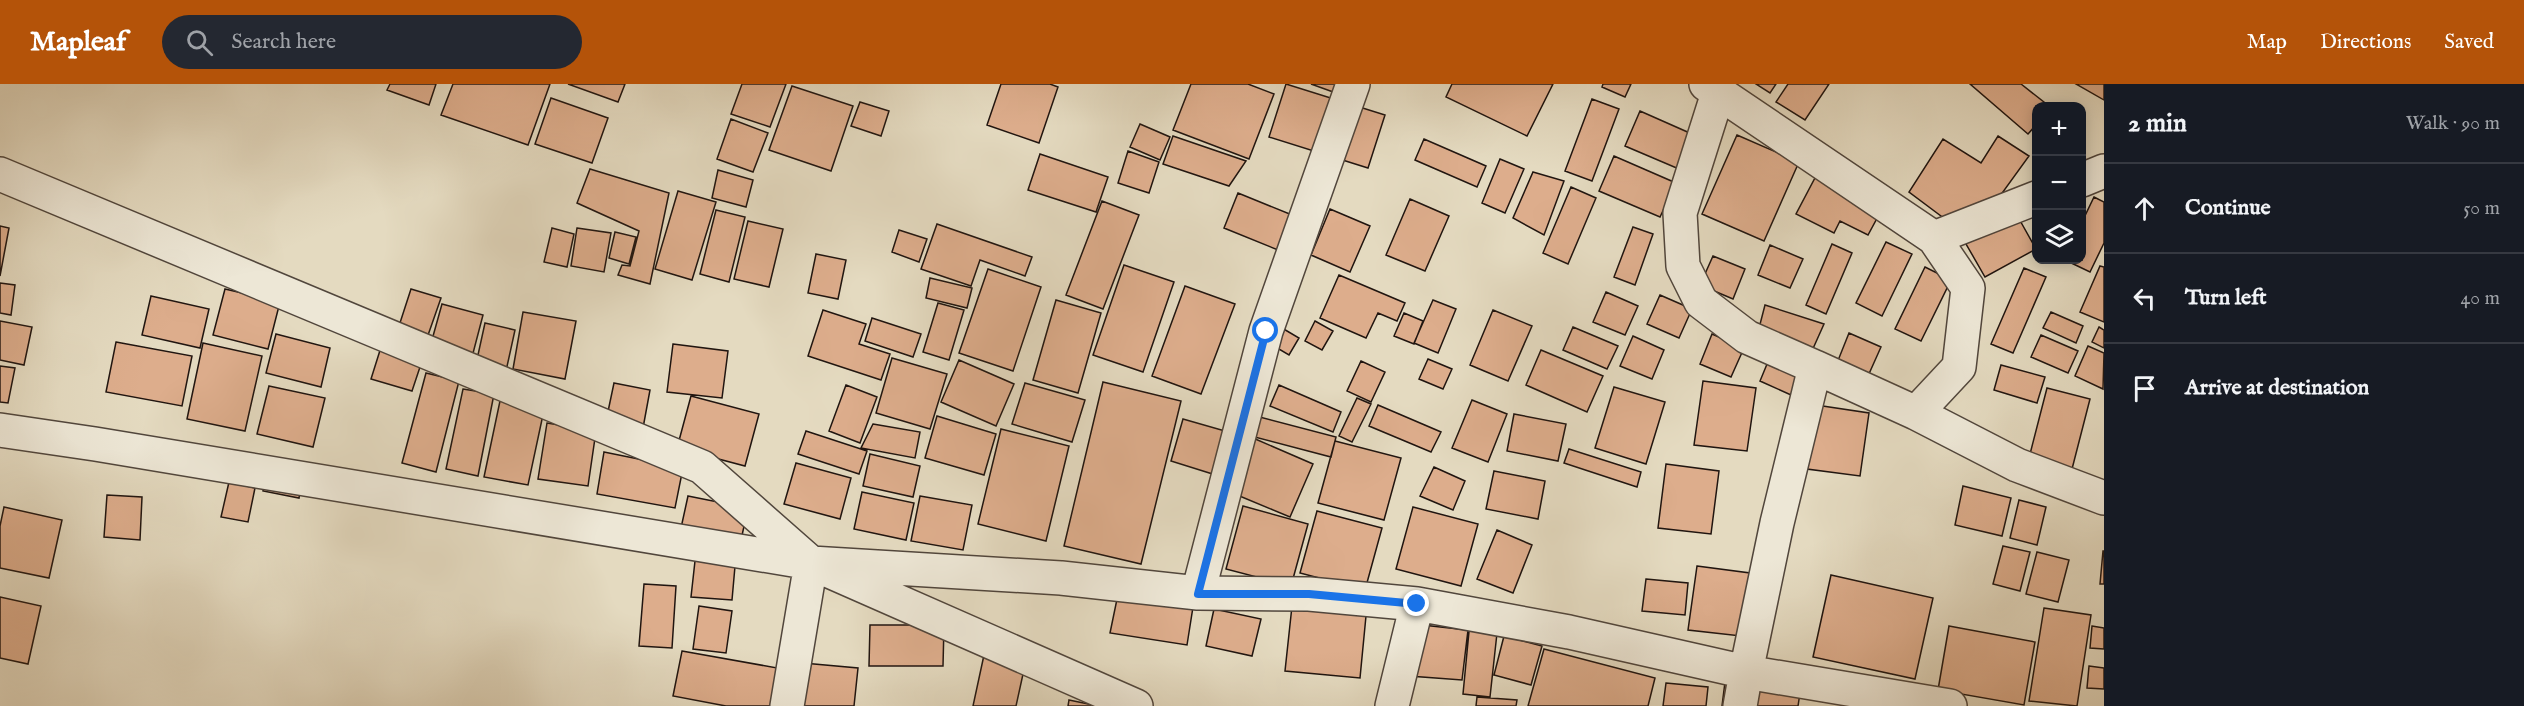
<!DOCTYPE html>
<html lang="en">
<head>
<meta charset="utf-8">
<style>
	:root { --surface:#171b24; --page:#242831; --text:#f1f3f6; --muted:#9ea1a6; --line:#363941; --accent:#b45309 }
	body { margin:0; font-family:"IM FELL English",serif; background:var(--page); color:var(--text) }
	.controls { position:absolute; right:18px; top:18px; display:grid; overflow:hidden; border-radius:12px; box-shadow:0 3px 15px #0003 }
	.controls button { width:54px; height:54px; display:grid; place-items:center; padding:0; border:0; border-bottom:2px solid var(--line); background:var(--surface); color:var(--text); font:30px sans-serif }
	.stop { position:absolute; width:18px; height:18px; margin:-14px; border:4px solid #1a73e8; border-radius:50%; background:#fff }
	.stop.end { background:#1a73e8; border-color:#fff; box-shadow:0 2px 6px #0008 }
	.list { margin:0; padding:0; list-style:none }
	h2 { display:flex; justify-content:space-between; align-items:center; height:78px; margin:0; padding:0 24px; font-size:26px }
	h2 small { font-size:20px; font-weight:400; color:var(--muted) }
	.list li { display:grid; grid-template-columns:39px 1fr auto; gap:18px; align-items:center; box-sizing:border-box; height:90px; padding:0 24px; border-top:2px solid var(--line) }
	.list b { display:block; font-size:22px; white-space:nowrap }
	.list em { font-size:20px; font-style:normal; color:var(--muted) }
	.icon { flex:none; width:33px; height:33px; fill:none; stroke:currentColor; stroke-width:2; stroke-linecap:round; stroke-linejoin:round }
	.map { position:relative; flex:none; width:2104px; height:622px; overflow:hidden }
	header { display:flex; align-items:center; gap:36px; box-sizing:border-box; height:84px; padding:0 30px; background:var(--accent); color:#fff }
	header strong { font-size:28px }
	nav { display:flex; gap:33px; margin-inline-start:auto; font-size:21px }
	.search { width:420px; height:54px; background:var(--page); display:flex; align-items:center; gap:15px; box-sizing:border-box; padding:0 21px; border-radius:33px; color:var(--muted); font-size:22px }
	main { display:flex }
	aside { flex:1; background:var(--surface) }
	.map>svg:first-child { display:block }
	.building { fill:#ddad8c; stroke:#201510; stroke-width:1.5 }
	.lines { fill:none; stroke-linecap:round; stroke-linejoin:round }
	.minor-casing { stroke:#51463c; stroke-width:36 }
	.minor { stroke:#ede7d6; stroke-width:33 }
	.route { stroke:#1a73e8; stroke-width:8 }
</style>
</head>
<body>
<header>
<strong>Mapleaf</strong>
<div class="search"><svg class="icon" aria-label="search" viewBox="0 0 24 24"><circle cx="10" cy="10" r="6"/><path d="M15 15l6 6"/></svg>Search here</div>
<nav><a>Map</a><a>Directions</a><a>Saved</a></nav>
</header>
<main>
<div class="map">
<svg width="2104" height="622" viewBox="0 0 2104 622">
	<rect width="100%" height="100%" fill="#e4dac0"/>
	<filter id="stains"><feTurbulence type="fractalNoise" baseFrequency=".00333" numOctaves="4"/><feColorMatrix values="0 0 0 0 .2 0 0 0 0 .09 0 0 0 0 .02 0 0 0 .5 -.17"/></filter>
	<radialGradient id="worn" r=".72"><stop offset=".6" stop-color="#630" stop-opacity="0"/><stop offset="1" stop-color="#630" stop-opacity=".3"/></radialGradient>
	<path class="building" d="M390,0H436L429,21L387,6Z
		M453,0H550L528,61L441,31Z
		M568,0H625L618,18Z
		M742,0H786L770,43L731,30Z
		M1001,0H1050L1058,3L1039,59L987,41Z
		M1191,0H1248L1274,10L1249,75L1173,46Z
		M1286,0L1385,31L1368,84L1269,53Z
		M1311,0H1340L1336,9Z
		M1452,0H1553L1527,52L1446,13Z
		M1603,0H1631L1625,13L1602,3Z
		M1756,0H1776L1770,9Z
		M1788,0H1829L1805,36L1776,18Z
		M1970,0H2021L2049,22H2036V41L2028,50Z
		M2076,0H2104V16Z
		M792,2L853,22L831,87L769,66Z
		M551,14L608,34L592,79L535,60Z
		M1592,15L1619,25L1592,97L1565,87Z
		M860,18L889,27L881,52L851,42Z
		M1640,27L1701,54L1686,88L1625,62Z
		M731,35L768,49L753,88L717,75Z
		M1140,40L1170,53L1160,76L1130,63Z
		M1737,51L1799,78L1764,157L1702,130Z
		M1173,52L1246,77L1229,102L1163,80Z
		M1998,52L2029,72L1987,130L1957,144L1909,108L1943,55L1981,79Z
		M1424,55L1486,82L1477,103L1415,76Z
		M1128,67L1159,78L1149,109L1118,99Z
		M1040,70L1108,93L1096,128L1028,106Z
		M1614,72L1676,99L1660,133L1599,107Z
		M1500,75L1524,85L1505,129L1482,119Z
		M590,85L669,109L650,200L618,191L622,181L630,182L639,147L577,119Z
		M718,86L753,96L746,123L712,114Z
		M1533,88L1564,97L1544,151L1513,134Z
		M1816,92L1882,125L1868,151L1840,137L1834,149L1796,130Z
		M1571,103L1596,114L1568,180L1543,169Z
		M678,107L716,118L692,196L655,185Z
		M1238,109L1297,133L1283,168L1224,144Z
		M2094,113L2104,118V159L2090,188L2065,176H2082V138Z
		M1410,115L1449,132L1425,187L1386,171Z
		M1102,117L1139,131L1103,225L1066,211Z
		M2013,124L2036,165L1985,193L1962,153Z
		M1330,125L1370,142L1350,188L1311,171Z
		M716,126L745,133L729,198L700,190Z
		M748,137L783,145L769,203L734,195Z
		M937,140L1032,173L1025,192L980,176L971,202L921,185Z
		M0,142L9,144L0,192Z
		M1633,143L1653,150L1635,201L1614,193Z
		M552,144L574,150L567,183L544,178Z
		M577,144L611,149L604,188L571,182Z
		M899,146L927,155L919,178L892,168Z
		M615,148L636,153L629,180L609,174Z
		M1886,158L1912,170L1882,232L1856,219Z
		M1832,160L1852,169L1826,230L1806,221Z
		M1770,161L1803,175L1790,204L1758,191Z
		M816,170L846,176L838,215L808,209Z
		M1713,172L1745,185L1733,215L1700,201Z
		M1124,181L1174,198L1143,288L1093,271Z
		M2100,182L2104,183V238L2080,228Z
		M1925,183L1951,196L1921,257L1895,245Z
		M2024,184L2046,193L2013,269L1991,260Z
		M988,185L1041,203L1013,287L959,269Z
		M1339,191L1405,219L1397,237L1378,229L1366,254L1320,234Z
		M930,194L972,204L967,224L926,214Z
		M0,199L15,201L11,231L0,229Z
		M1185,202L1235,220L1201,310L1152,292Z
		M225,205L280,218L268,265L213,251Z
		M411,205L441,214L427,254L398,245Z
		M1606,208L1638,222L1625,251L1593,238Z
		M1660,211L1692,225L1679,254L1647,240Z
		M151,212L209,225L200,264L142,251Z
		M1056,216L1101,229L1078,309L1033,296Z
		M1433,216L1456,225L1438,269L1414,259Z
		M938,219L964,226L949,276L923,268Z
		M442,220L483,231L472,273L430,263Z
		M1765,221L1824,240L1811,269L1758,248Z
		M823,226L866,240L859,260L890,270L881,296L808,272Z
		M1493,226L1532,242L1508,297L1470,281Z
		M523,228L576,237L565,295L513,285Z
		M2051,228L2083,242L2076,259L2043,244Z
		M1404,229L1423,237L1414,260L1394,252Z
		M872,234L921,250L913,273L865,257Z
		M0,237L32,243L24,281L0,276Z
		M1315,237L1333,247L1322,266L1305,257Z
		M485,239L515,246L506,287L476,280Z
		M1573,243L1618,262L1607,285L1563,266Z
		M2099,243L2104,246V264L2092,258Z
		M1282,244L1299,254L1289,271L1272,261Z
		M1849,249L1881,263L1868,292L1837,279Z
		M276,250L330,264L321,303L266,289Z
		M1712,250L1744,264L1731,293L1700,280Z
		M2041,251L2078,267L2068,289L2031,273Z
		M1633,252L1664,266L1652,295L1620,282Z
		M116,258L192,272L182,322L106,308Z
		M203,259L262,272L245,347L187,335Z
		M382,260L423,274L412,307L371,295Z
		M673,260L728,267L722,314L667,308Z
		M2088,262L2104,269L2103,305L2075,292Z
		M1541,266L1603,292L1587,328L1526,301Z
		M1772,268L1804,281L1791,311L1760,297Z
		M892,274L947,290L930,345L876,329Z
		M1428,275L1452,285L1443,305L1419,295Z
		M959,276L1014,300L996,342L941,318Z
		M1361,277L1385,288L1371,318L1347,307Z
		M2001,281L2045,293L2037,319L1994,306Z
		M0,282L15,284L8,319L0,318Z
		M426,289L459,297L436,388L402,379Z
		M1703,297L1756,304L1747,367L1694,361Z
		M1103,298L1181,317L1141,480L1064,462Z
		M614,299L650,306L643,344L606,337Z
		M1025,299L1085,316L1072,358L1012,340Z
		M846,301L877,313L860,359L829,347Z
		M1279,301L1341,328L1333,348L1270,322Z
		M269,302L325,314L313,363L257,350Z
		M1614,303L1665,318L1646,380L1595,364Z
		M2047,304L2090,315L2072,385L2029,374Z
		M463,305L494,310L478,392L446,385Z
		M691,312L759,330L745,382L677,364Z
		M1357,314L1371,320L1352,358L1339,352Z
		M1472,316L1507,330L1488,378L1452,364Z
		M500,317L544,326L528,401L484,393Z
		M1378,321L1441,348L1431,368L1369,342Z
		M1816,321L1869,329L1860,392L1807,385Z
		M1514,330L1566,340L1558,377L1507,367Z
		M1252,331L1336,353L1331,373L1247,351Z
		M937,332L996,350L984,391L925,374Z
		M1183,335L1232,349L1219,392L1171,377Z
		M547,339L596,347L588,402L538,395Z
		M873,340L920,348L915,374L861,364Z
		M1001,345L1069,362L1046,457L978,440Z
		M806,347L867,367L859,390L798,370Z
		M1253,354L1313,380L1290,433L1230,408Z
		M1335,357L1401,374L1384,436L1318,419Z
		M1569,365L1641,388L1637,403L1564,379Z
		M604,368L683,384L675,424L597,410Z
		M870,370L920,382L913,413L863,402Z
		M796,379L851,394L840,435L784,420Z
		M1666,380L1719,387L1711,450L1658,444Z
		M1434,383L1465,397L1453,426L1420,412Z
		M1494,387L1545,397L1538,435L1486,425Z
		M265,395L301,402L299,414L263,407Z
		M229,398L255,404L248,438L221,433Z
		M1963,402L2011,414L2002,452L1955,441Z
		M862,408L914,419L906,456L854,445Z
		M107,411L142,413L140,456L104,453Z
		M688,412L748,424L741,456L681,444Z
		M920,412L972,421L963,466L911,457Z
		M2019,416L2046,423L2037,461L2010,454Z
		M1243,422L1308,440L1291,502L1226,485Z
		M4,423L62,436L49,494L0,484V442Z
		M1413,423L1478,440L1461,502L1396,485Z
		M1317,427L1382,444L1365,506L1300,489Z
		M1497,446L1532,461L1513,509L1477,495Z
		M2003,462L2030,468L2020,507L1993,500Z
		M2103,467H2104V500H2100Z
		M696,468L736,471L732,516L691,513Z
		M2037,468L2069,476L2058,518L2026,510Z
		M1697,482L1750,489L1741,552L1688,546Z
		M1831,491L1933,514L1915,595L1813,573Z
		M1646,495L1688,499L1685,531L1642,527Z
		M644,500L676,502L672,564L639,562Z
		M0,513L41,522L28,580L0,574Z
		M1117,515L1193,523L1187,561L1110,549Z
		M699,522L732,527L726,569L693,565Z
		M1292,522L1366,532L1360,594L1285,587Z
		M2044,524L2091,531L2077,622L2029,617Z
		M1214,525L1261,535L1252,572L1206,562Z
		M1470,537L1498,540L1490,613L1463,610Z
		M1413,540L1468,546L1462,596L1409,592Z
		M870,541H944L943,582H869Z
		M1949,542L2035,558L2024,621L1938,606Z
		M2092,542L2104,544V565L2090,564Z
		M1504,552L1542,562L1531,601L1494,591Z
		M1544,565L1655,594L1648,622H1528Z
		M682,567L783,585L776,622H726L673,612Z
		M984,571L1025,581L1016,622H973Z
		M803,579L858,584L854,622H799Z
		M2089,582L2104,584V605L2087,604Z
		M1725,598L1800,609L1798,622H1722Z
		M1666,599L1708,603L1706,622H1663Z
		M1477,613L1517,616L1516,622H1476Z
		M1069,616L1098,622H1068Z"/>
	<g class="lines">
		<defs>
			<path id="minor" d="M1706,0L1934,154L2036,114
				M1718,9L1680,129L1683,182L1701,218L1747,253L1815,283
				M0,90L702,383L811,479L1136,622
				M2082,96L2104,87
				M1916,329L2017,381L2104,414
				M0,346L95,360L811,479L1061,494L1198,509L1309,510L1417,520L1569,548L1746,588L1777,439L1815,283L1916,329L1959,283L1968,204L1934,154
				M1198,509L1266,247L1353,0
				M787,622L811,479
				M1392,622L1417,520
				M1740,622L1746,588L1950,622"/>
		</defs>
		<use href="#minor" class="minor-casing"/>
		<use href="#minor" class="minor"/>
	</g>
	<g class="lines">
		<path class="route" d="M1266,247L1198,510H1309L1417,520"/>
	</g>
	<rect width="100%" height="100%" filter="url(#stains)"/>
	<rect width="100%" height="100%" fill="url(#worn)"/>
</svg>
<div class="controls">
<button>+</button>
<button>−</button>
<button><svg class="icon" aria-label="layers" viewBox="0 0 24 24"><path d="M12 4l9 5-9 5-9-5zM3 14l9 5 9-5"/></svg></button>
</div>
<div class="stop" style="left:1266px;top:247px"></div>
<div class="stop end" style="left:1417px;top:520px"></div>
</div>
<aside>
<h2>2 min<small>Walk · 90 m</small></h2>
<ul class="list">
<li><svg class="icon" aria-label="ahead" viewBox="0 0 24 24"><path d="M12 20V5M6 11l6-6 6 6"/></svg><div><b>Continue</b></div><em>50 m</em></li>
<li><svg class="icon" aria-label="left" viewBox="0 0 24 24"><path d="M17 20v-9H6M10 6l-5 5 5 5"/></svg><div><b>Turn left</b></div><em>40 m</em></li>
<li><svg class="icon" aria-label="arrive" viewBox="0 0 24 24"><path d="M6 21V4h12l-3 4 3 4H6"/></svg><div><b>Arrive at destination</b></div></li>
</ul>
</aside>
</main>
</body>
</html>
